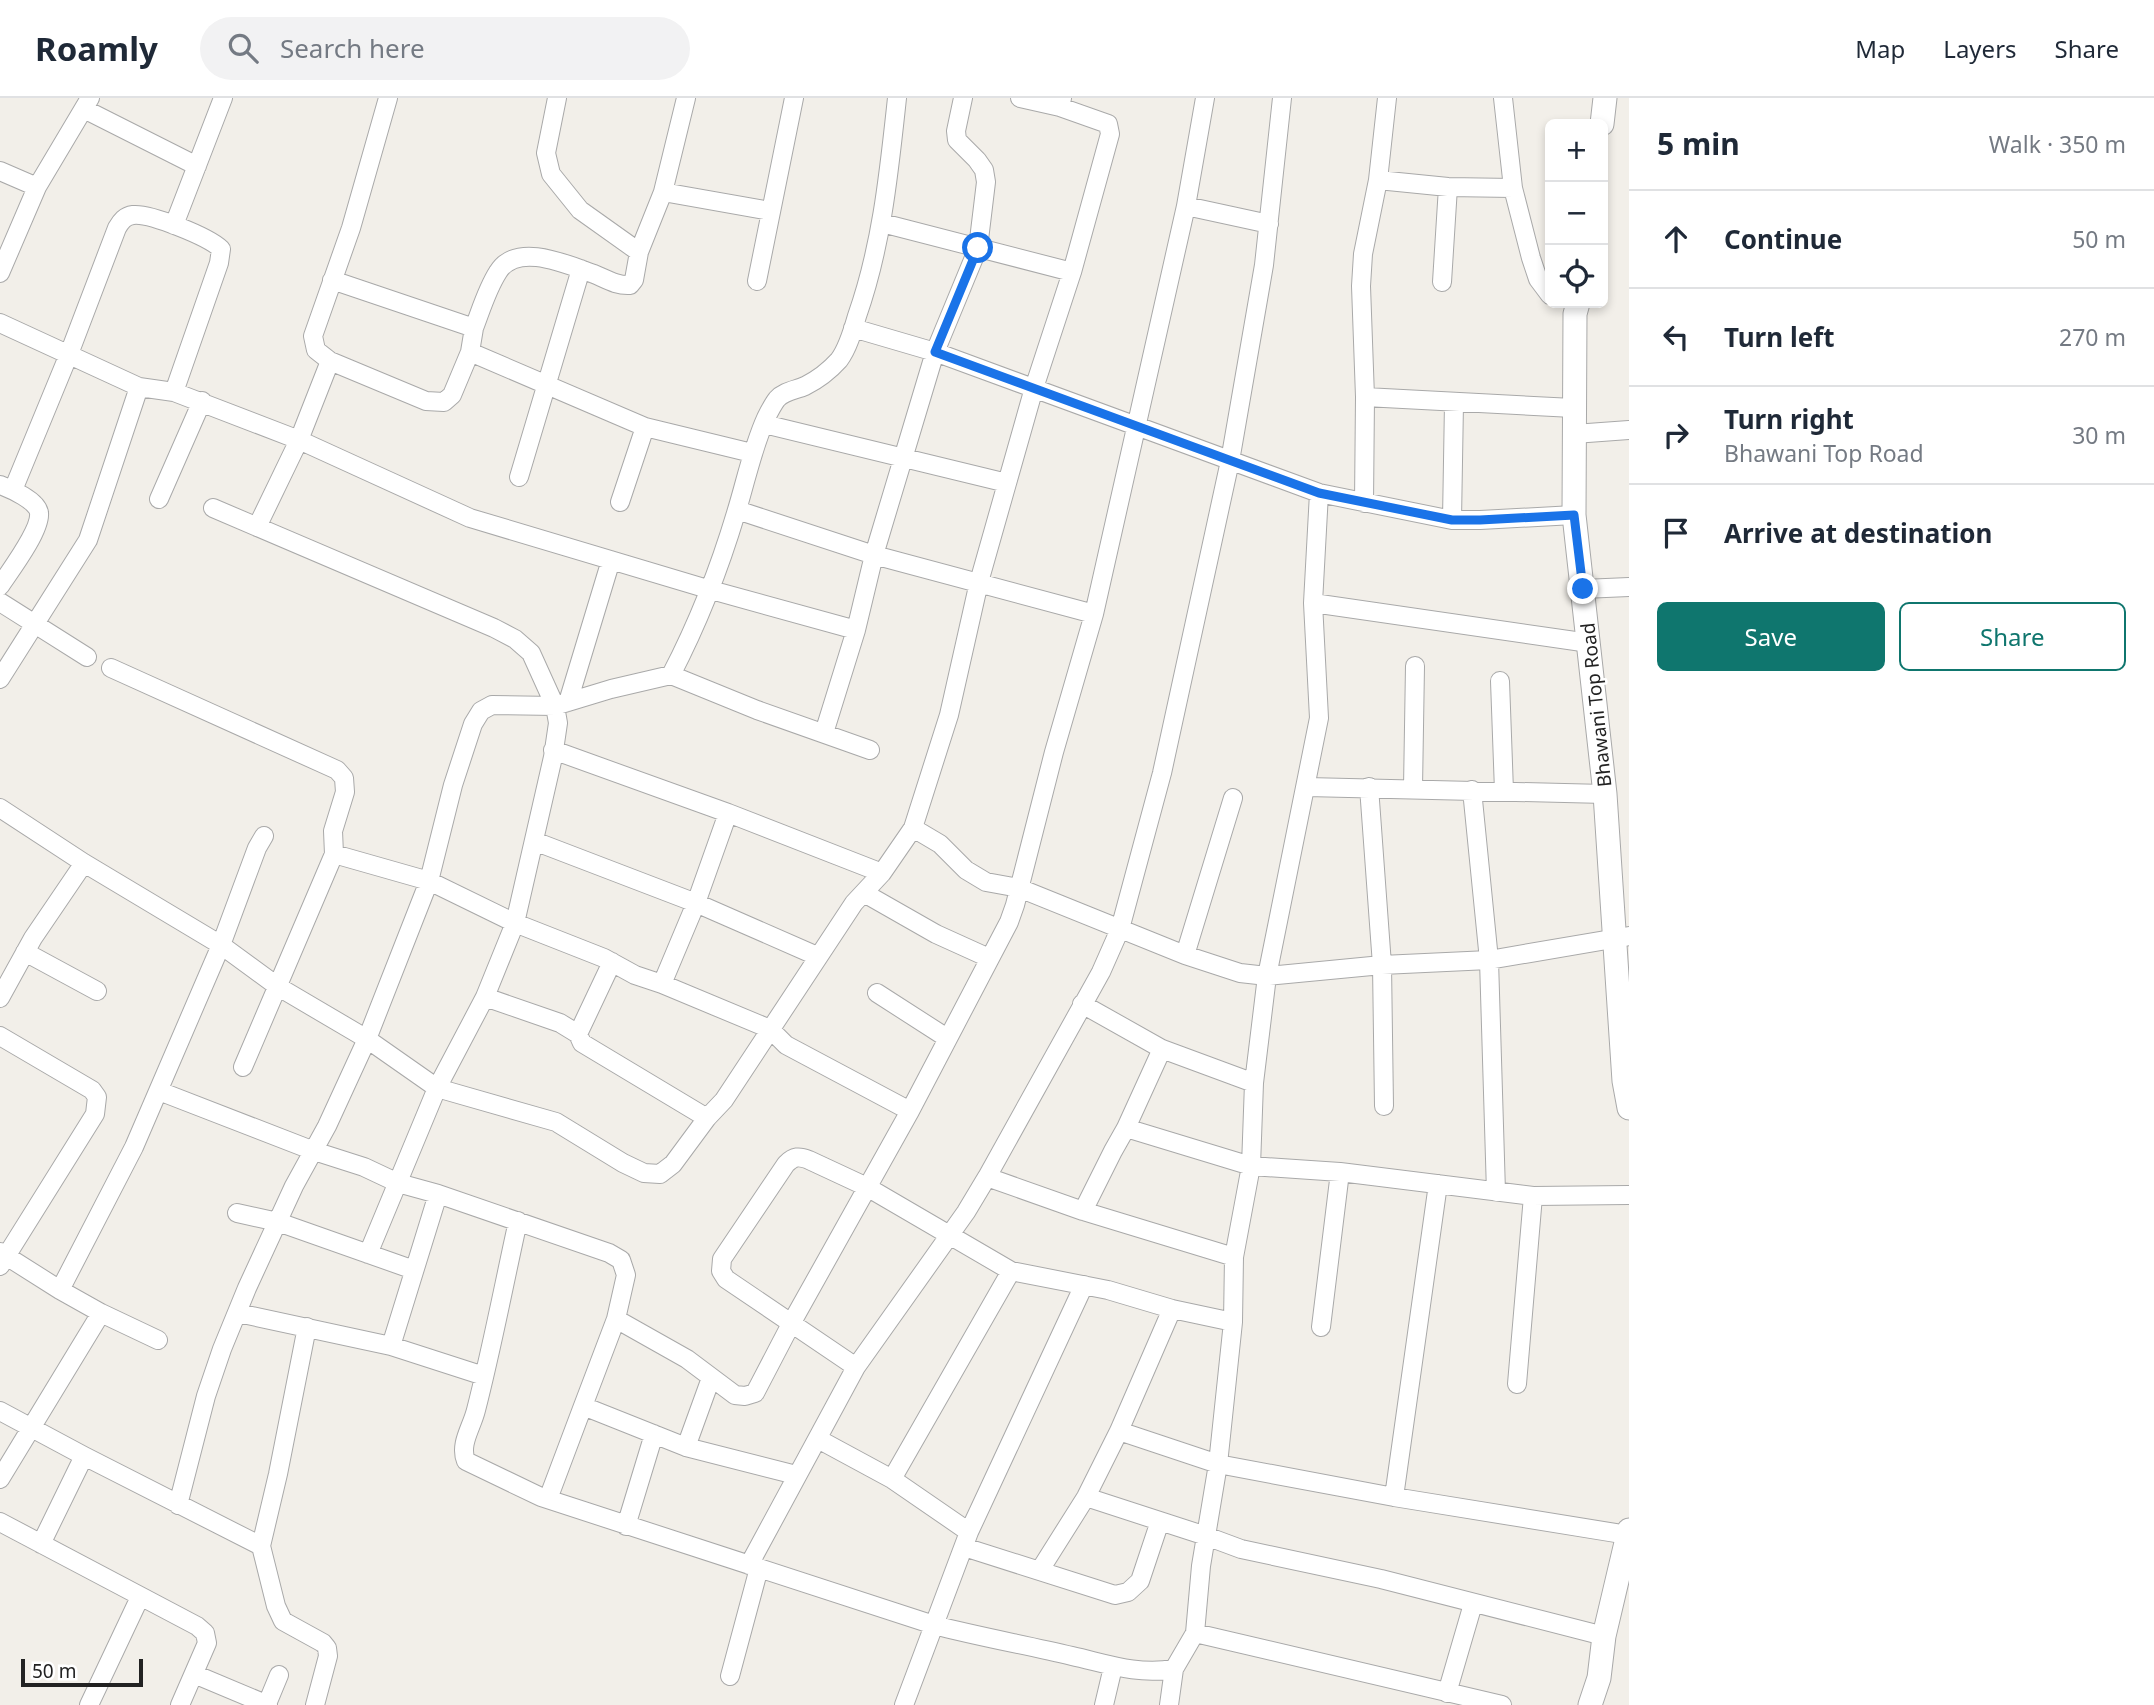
<!DOCTYPE html>
<html lang="en">
<head>
<meta charset="utf-8">
<style>
	:root { --surface:#fff; --page:#f2f2f3; --text:#1f2937; --muted:#747a83; --line:#e0e1e3; --accent:#0f766e }
	body { margin:0; font-family:"Noto Sans",sans-serif; background:var(--page); color:var(--text) }
	.controls { position:absolute; right:21px; top:21px; display:grid; overflow:hidden; border-radius:10px; box-shadow:0 4px 10px #0003 }
	.controls button { width:63px; height:63px; display:grid; place-items:center; padding:0; border:0; border-bottom:2px solid var(--line); background:var(--surface); color:var(--text); font:35px sans-serif }
	.scale { position:absolute; left:21px; bottom:18px; width:122px; box-sizing:border-box; padding-left:7px; border:4px solid #222; border-top:0; font-size:19px; line-height:24px; white-space:nowrap; color:#222; -webkit-text-stroke:5px #fff; paint-order:stroke }
	.stop { position:absolute; width:21px; height:21px; margin:-16px; border:5px solid #1a73e8; border-radius:50%; background:#fff }
	.stop.end { background:#1a73e8; border-color:#fff; box-shadow:0 2px 7px #0008 }
	.list { margin:0; padding:0; list-style:none }
	h2 { display:flex; justify-content:space-between; align-items:center; height:91px; margin:0; padding:0 28px; font-size:30px }
	h2 small { font-size:23px; font-weight:400; color:var(--muted) }
	.list li { display:grid; grid-template-columns:46px 1fr auto; gap:21px; align-items:center; box-sizing:border-box; height:98px; padding:0 28px; border-top:2px solid var(--line) }
	.list b { display:block; font-size:26px; white-space:nowrap }
	.list p { margin:0; font-size:23px; white-space:nowrap; color:var(--muted) }
	.list em { font-size:23px; font-style:normal; color:var(--muted) }
	.actions { display:flex; gap:14px; padding:21px 28px }
	.actions a { flex:1; padding:16px 0; border:2px solid var(--accent); border-radius:10px; text-align:center; font-size:24px; color:var(--accent) }
	.actions .main { background:var(--accent); color:#fff }
	.icon { flex:none; width:38px; height:38px; fill:none; stroke:currentColor; stroke-width:2; stroke-linecap:round; stroke-linejoin:round }
	.map { position:relative; flex:none; width:1629px; height:1607px; overflow:hidden }
	header { display:flex; align-items:center; gap:42px; box-sizing:border-box; height:98px; padding:0 35px; background:var(--surface); border-bottom:2px solid var(--line) }
	header strong { font-size:33px }
	nav { display:flex; gap:38px; margin-inline-start:auto; font-size:24px }
	.search { width:490px; height:63px; background:var(--page); display:flex; align-items:center; gap:18px; box-sizing:border-box; padding:0 24px; border-radius:38px; color:var(--muted); font-size:26px }
	main { display:flex }
	aside { flex:1; background:var(--surface) }
	.map>svg:first-child { display:block }
	.lines { fill:none; stroke-linecap:round; stroke-linejoin:round }
	.minor-casing { stroke:#a9a9a9; stroke-width:20 }
	.tertiary-casing { stroke:#a9a9a9; stroke-width:25 }
	.minor { stroke:#fff; stroke-width:18 }
	.tertiary { stroke:#fff; stroke-width:23 }
	.route { stroke:#1a73e8; stroke-width:9 }
	.labels { text-anchor:middle; stroke-width:5; stroke-linejoin:round; paint-order:stroke }
	.street-label { font-size:19px; fill:#222; stroke:#fff }
</style>
</head>
<body>
<header>
<strong>Roamly</strong>
<div class="search"><svg class="icon" aria-label="search" viewBox="0 0 24 24"><circle cx="10" cy="10" r="6"/><path d="M15 15l6 6"/></svg>Search here</div>
<nav><a>Map</a><a>Layers</a><a>Share</a></nav>
</header>
<main>
<div class="map">
<svg width="1629" height="1607" viewBox="0 0 1629 1607">
	<rect width="100%" height="100%" fill="#f2efe9"/>
	<g class="lines">
		<defs>
			<path id="minor" d="M557,0L546,55L551,76L580,112L639,154
				M1020,0L1060,9
				M1503,0L1513,90L1531,160L1538,181L1550,197
				M84,11L197,68
				M0,73L37,89L90,0
				M1378,82L1448,89L1513,90
				M663,94L770,113
				M1186,108L1269,126
				M882,125L1072,174
				M174,127L223,0
				M0,175L37,89
				M332,182L474,230L470,254L645,329L752,355
				M757,183L794,0
				M1442,184L1448,89
				M0,225L139,289L174,294L299,342L470,420L711,492L856,532
				M474,230C481,212 487,191 498,174C517,143 568,167 594,176C606,181 617,188 630,187L634,182L639,154L663,94L686,0
				M853,230L935,254L1319,395L1452,422H1480L1574,417
				M330,263L426,303L444,304L452,297L470,254
				M1365,299L1573,310
				M764,326L1007,385
				M1574,336L1629,332
				M519,379L581,171
				M0,387C11,391 38,403 39,415C41,432 10,473 0,488
				M13,392L69,256L117,130C121,123 125,118 133,117C150,115 209,139 221,151L219,165L174,294
				M159,401L202,303
				M620,404L645,329
				M1364,405L1365,299L1361,188L1363,156L1378,82L1387,0
				M213,410L494,530L515,541L531,555L555,608L558,625L553,659L515,825L485,899L437,990L368,1156
				M737,412L874,457L1094,516
				M1452,422L1454,305
				M257,429L299,342L330,263L316,252L313,238L351,130L388,0
				M1583,491L1629,489
				M0,504L87,559
				M1313,505L1589,545
				M111,570L337,672L344,680L345,694L333,733L334,756
				M671,577L757,612L870,652
				M0,581L88,442L139,289
				M1500,583L1504,693
				M568,604L611,462
				M824,635L856,532L874,457L935,254L978,150L986,84L984,72L977,62L957,42L956,33L963,0
				M553,652L728,715L882,775
				M1307,689L1605,696
				M1369,689L1382,867L1384,1008
				M1413,690L1415,568
				M1472,692L1489,862L1496,1094
				M0,710L84,765L221,847L277,888L367,941L437,990L556,1024L623,1065L644,1075L660,1076L673,1066L707,1020L724,1002L854,805L882,775L913,730L949,617L979,484L1034,290L1072,174L1110,36L1108,26L1060,9L1062,0
				M913,730L940,746L966,772L986,784L1019,790L1185,857L1240,875L1267,878L1382,867L1489,862L1629,838
				M534,743L696,805L817,858
				M864,795L936,836L989,860
				M25,854L97,893
				M1185,857L1233,700
				M662,886L696,805L728,715
				M877,895L947,940
				M485,899L560,925L578,936L582,945L707,1020
				M0,900L33,840L84,765
				M1082,906L1162,951L1254,985
				M578,936L612,864
				M0,938L92,992L97,999L95,1016L0,1168
				M243,969L334,756L429,783L515,825L604,860L635,877L662,886L770,931L786,947L910,1013
				M159,993L314,1053L364,1069L398,1085L438,1096L609,1155L621,1162L626,1177L616,1221L583,1308L686,1349L796,1377
				M1126,1030L1251,1068L1340,1074L1533,1098L1629,1097
				M987,1079L1083,1113L1234,1159
				M1083,1113L1113,1053L1126,1030L1162,951
				M237,1115L278,1124L414,1172
				M518,1123C504,1186 492,1250 476,1312C472,1329 459,1346 466,1363L541,1399L934,1527C980,1539 1026,1547 1072,1558C1108,1566 1136,1577 1174,1571L1195,1535L1201,1468L1218,1366L1233,1224L1234,1159L1251,1068L1254,985L1267,878L1319,620L1313,505L1319,395
				M0,1154L60,1192L101,1215L158,1242
				M60,1192L134,1049L221,847L257,750L264,738
				M238,1215L391,1248L484,1278
				M616,1221L687,1261L735,1297L745,1298L755,1295L792,1224L910,1013L1009,824L1015,807L1054,654L1094,516L1186,108L1205,0
				M307,1229L278,1376L261,1448L276,1508L283,1523L323,1545L327,1550L328,1558L315,1607
				M1321,1229L1340,1074
				M391,1248L438,1096
				M856,1269L726,1181L721,1173L722,1161L786,1066C794,1058 799,1058 809,1062L867,1089L1011,1173L1108,1192L1172,1211L1233,1224
				M1517,1286L1533,1098
				M0,1313L84,1358L261,1448
				M1119,1333L1218,1366L1394,1399L1628,1437
				M818,1341L892,1381L969,1434
				M686,1349L711,1280
				M0,1381L101,1215
				M892,1381L1011,1173
				M1086,1399L1206,1438L1241,1451L1381,1481L1604,1538
				M1394,1399L1438,1086
				M548,1401L583,1308
				M178,1407L206,1298L222,1251L247,1190L294,1088L327,1028L367,941L429,783L453,687L473,626L481,613L492,607L555,608L611,591L671,577C698,525 719,472 736,415C746,383 752,351 766,320C769,314 773,306 777,301C784,293 796,292 805,288C817,282 830,272 839,262C848,250 853,232 857,218C882,147 889,74 897,0
				M0,1424L197,1528L205,1535L207,1545L180,1607
				M626,1428L654,1336
				M41,1446L84,1358
				M964,1449L1115,1497L1128,1494L1140,1483L1160,1423
				M749,1467L856,1269L966,1114L987,1079L1101,874L1120,831L1162,675L1230,363L1264,167L1282,0
				M1040,1472L1086,1399L1119,1333L1172,1211
				M1195,1535L1502,1607
				M194,1576L268,1607
				M730,1578L759,1470
				M1447,1595L1473,1506
				M267,1606L279,1577
				M89,1607L140,1499
				M904,1607L969,1434L1084,1187
				M1104,1607L1113,1569
				M1169,1607L1174,1571"/>
			<path id="tertiary" d="M1602,26L1605,0
				M1578,205L1575,216L1574,417L1605,696L1624,983L1629,1010
				M1590,1607L1599,1580L1604,1538L1629,1432"/>
		</defs>
		<use href="#minor" class="minor-casing"/>
		<use href="#tertiary" class="tertiary-casing"/>
		<use href="#minor" class="minor"/>
		<use href="#tertiary" class="tertiary"/>
	</g>
	<g class="lines">
		<path class="route" d="M978,150L935,254L1319,395L1452,422H1480L1574,417L1583,491"/>
	</g>
	<g class="labels">
		<g class="street-label">
			<text transform="translate(1596 607) rotate(-96)" y="7">Bhawani Top Road</text>
		</g>
	</g>
</svg>
<div class="controls">
<button>+</button>
<button>−</button>
<button><svg class="icon" aria-label="locate" viewBox="0 0 24 24"><circle cx="12" cy="12" r="6"/><path d="M12 2v4M12 18v4M2 12h4M18 12h4"/></svg></button>
</div>
<div class="scale">50 m</div>
<div class="stop" style="left:978px;top:150px"></div>
<div class="stop end" style="left:1583px;top:491px"></div>
</div>
<aside>
<h2>5 min<small>Walk · 350 m</small></h2>
<ul class="list">
<li><svg class="icon" aria-label="ahead" viewBox="0 0 24 24"><path d="M12 20V5M6 11l6-6 6 6"/></svg><div><b>Continue</b></div><em>50 m</em></li>
<li><svg class="icon" aria-label="left" viewBox="0 0 24 24"><path d="M17 20v-9H6M10 6l-5 5 5 5"/></svg><div><b>Turn left</b></div><em>270 m</em></li>
<li><svg class="icon" aria-label="right" viewBox="0 0 24 24"><path d="M7 20v-9h11M14 6l5 5-5 5"/></svg><div><b>Turn right</b><p>Bhawani Top Road</p></div><em>30 m</em></li>
<li><svg class="icon" aria-label="arrive" viewBox="0 0 24 24"><path d="M6 21V4h12l-3 4 3 4H6"/></svg><div><b>Arrive at destination</b></div></li>
</ul>
<div class="actions"><a class="main">Save</a><a>Share</a></div>
</aside>
</main>
</body>
</html>
